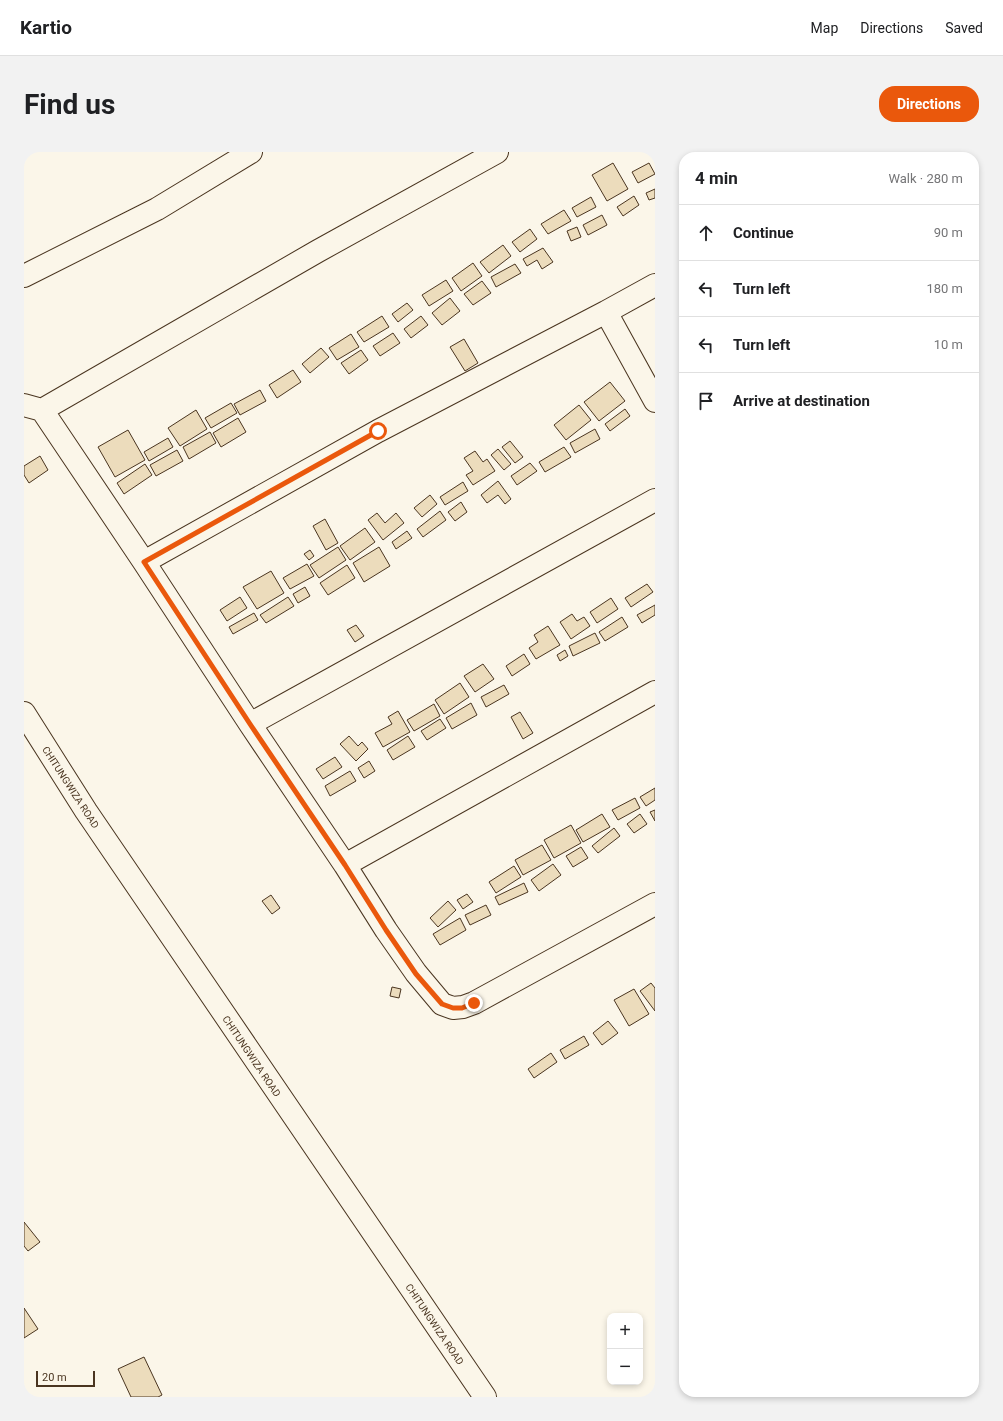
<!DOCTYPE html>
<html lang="en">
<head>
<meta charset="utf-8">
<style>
	:root { --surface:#fff; --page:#f2f2f2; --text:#202124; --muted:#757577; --line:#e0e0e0; --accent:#ea580c }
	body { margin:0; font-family:Roboto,sans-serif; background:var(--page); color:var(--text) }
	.controls { position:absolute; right:12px; bottom:12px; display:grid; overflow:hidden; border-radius:8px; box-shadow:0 2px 6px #0003 }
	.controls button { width:36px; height:36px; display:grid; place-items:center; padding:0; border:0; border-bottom:1px solid var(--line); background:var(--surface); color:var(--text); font:20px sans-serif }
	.scale { position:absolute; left:12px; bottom:10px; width:59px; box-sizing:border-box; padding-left:4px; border:2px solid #4a3520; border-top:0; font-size:11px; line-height:14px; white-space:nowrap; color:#4a3520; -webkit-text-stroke:3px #fbf6e9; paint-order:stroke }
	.stop { position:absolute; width:12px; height:12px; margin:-9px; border:3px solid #ea580c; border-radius:50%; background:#fff }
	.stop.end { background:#ea580c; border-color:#fff; box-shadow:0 1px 4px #0008 }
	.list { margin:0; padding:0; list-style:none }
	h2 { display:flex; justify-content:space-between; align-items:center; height:52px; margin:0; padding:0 16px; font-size:17px }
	h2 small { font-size:13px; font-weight:400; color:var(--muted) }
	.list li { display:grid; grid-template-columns:26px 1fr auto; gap:12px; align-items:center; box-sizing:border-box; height:56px; padding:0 16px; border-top:1px solid var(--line) }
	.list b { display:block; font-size:15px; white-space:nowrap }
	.list em { font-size:13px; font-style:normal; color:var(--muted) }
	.icon { flex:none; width:22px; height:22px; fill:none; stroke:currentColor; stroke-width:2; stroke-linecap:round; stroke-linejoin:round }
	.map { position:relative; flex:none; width:631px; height:1245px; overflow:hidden; border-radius:16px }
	header { display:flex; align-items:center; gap:24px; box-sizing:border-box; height:56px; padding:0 20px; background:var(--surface); border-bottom:1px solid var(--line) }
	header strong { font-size:19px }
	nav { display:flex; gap:22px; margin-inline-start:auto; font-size:14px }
	.intro { display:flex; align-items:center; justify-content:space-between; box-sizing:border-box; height:96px; padding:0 24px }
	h1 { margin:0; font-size:28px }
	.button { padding:10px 18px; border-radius:16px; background:var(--accent); color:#fff; font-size:14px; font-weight:700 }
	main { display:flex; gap:24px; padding:0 24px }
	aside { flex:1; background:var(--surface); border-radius:16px; box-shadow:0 2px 6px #0003 }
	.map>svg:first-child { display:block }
	.building { fill:#ecdcbc; stroke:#4a3520 }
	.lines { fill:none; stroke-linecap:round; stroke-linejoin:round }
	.minor-casing { stroke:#4a3520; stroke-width:24 }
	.major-casing { stroke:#4a3520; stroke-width:24 }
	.minor { stroke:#fbf6e9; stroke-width:22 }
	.major { stroke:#fbf6e9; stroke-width:22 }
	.route { stroke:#ea580c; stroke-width:5 }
	.labels { text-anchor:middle; stroke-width:3; stroke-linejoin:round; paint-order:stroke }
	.street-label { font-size:10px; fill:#4a3520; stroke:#fbf6e9 }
</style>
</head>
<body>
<header>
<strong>Kartio</strong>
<nav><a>Map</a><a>Directions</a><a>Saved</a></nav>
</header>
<div class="intro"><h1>Find us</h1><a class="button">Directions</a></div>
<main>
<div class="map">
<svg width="631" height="1245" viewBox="0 0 631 1245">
	<rect width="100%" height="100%" fill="#fbf6e9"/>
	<path class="building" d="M589,11L604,37L583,49L568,23Z
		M625,11L631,22L614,31L608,20Z
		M631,37V46L625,48L622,41Z
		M610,44L615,53L599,64L593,55Z
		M567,45L572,55L553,65L548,56Z
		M540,58L547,69L524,82L517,72Z
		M578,63L583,73L564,83L559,73Z
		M553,75L557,85L547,89L543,79Z
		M506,77L513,87L496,100L488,90Z
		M479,93L487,104L465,121L456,110Z
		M519,96L529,110L518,117L513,108L503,114L499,107Z
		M449,111L458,124L437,139L428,126Z
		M491,112L497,121L472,135L467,125Z
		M422,128L429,139L405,154L398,143Z
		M458,129L467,141L449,153L440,142Z
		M426,146L436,159L418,173L408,161Z
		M383,151L389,158L374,170L368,162Z
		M358,164L365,175L340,190L333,180Z
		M397,164L404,173L387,186L380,177Z
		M369,181L376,191L356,204L349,194Z
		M327,182L335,195L313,208L305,196Z
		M440,187L454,211L441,219L426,195Z
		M297,196L305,205L286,221L278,212Z
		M337,198L344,208L325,222L317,211Z
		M269,218L277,230L253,246L245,233Z
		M586,230L601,249L575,269L560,250Z
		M236,238L242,249L216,263L210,252Z
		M207,251L213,261L187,276L181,266Z
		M555,253L567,268L542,288L530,273Z
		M601,257L606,264L586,279L581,272Z
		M172,258L183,277L156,294L144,276Z
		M214,266L222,280L197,295L189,281Z
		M571,277L576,287L551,301L546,291Z
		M104,278L121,308L91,325L74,295Z
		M186,280L192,291L165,307L159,295Z
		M144,286L149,295L125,309L120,300Z
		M486,289L499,305L491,311L478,295Z
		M540,295L547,305L521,320L515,310Z
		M474,297L487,312L480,318L467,303Z
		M153,298L159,309L132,324L126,313Z
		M451,299L459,310L463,307L471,319L449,333L442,323L449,319L440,306Z
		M16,304L24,318L5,331L0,323V314Z
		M506,311L513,319L493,333L487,324Z
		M121,312L128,323L100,342L93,331Z
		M474,329L487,347L481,352L474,343L463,351L457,343Z
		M439,330L444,339L421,353L416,345Z
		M406,343L413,352L398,365L390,356Z
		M437,350L443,360L431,369L424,360Z
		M416,359L422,368L399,385L393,377Z
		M353,361L361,371L372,361L380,371L359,388L344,368Z
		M301,367L314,391L302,398L289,374Z
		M341,376L351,390L326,408L316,394Z
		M383,379L388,386L372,397L368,390Z
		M314,395L322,408L295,426L286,413Z
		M355,395L366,414L340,430L329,411Z
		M286,398L290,404L285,408L280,402Z
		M283,412L290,424L266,437L259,426Z
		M323,413L331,426L304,443L296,431Z
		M247,419L260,441L233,457L219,435Z
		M623,432L629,440L607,455L601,446Z
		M281,435L286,444L274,451L269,442Z
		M216,445L223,456L203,469L196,458Z
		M264,445L270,454L242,471L236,463Z
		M587,446L594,457L573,471L566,460Z
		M631,453V463L618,471L613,463Z
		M230,461L234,468L209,482L205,475Z
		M548,462L553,469L560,465L566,474L547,487L536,470Z
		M598,465L604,475L581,489L575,480Z
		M332,473L340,484L331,490L323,478Z
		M524,474L536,493L512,507L505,496L514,490L510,483Z
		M571,481L576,491L549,504L545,494Z
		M541,498L544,504L536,509L533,503Z
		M500,502L506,512L488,524L482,514Z
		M459,512L470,527L451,540L440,524Z
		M436,531L445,545L420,562L411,548Z
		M480,533L485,542L462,555L457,545Z
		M447,551L453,563L428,577L422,566Z
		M410,552L416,564L390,579L383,568Z
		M374,559L386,580L359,595L351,581L368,572L364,565Z
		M496,560L509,581L499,587L487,565Z
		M416,567L422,576L403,588L397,579Z
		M325,584L334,594L338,590L344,597L332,609L316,592Z
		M384,584L391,595L369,608L363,598Z
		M311,605L318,615L299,627L292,617Z
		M345,609L351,619L340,626L334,616Z
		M326,619L332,629L306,644L301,634Z
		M631,636V648L622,654L616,645Z
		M611,646L616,656L594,668L588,658Z
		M631,658V669L626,660Z
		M578,662L586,675L559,690L552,678Z
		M616,662L623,672L610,681L603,672Z
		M547,673L557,691L530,706L520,688Z
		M590,676L596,684L574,701L568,694Z
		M518,693L527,708L499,723L491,708Z
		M557,695L564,706L549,715L542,704Z
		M529,712L537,723L515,739L507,728Z
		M490,714L497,725L472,741L465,730Z
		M500,731L504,740L475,753L471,745Z
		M443,742L449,750L439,757L433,748Z
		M247,743L256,756L248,762L238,749Z
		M424,749L432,758L414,775L406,766Z
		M462,753L467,763L446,773L441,763Z
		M436,766L442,778L416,793L409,782Z
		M627,831L631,836V859L616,839Z
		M368,835L377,837L375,846L366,844Z
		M610,837L625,862L605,874L590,848Z
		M584,869L594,881L578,893L569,881Z
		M560,884L565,893L541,907L536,898Z
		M527,901L533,910L510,926L504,917Z
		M0,1070L16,1090L4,1099L0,1094Z
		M0,1156L14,1177L0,1186Z
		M120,1205L138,1243L134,1245H107L94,1217Z"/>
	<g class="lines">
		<defs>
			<path id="minor" d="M0,124L133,57L227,0
				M582,160L631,249
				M0,253L18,258L294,99L473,0
				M18,258L120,410L226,572L321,713L362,778L392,821L418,852L429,856L439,855L450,851L631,752
				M120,410L354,279L582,160L631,133
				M226,572L631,348
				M321,713L631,540"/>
			<path id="major" d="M0,561L62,659L461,1245"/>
		</defs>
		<use href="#minor" class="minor-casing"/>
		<use href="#major" class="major-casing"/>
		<use href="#minor" class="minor"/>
		<use href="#major" class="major"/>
	</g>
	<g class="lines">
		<path class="route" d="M354,279L120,410L226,572L321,713L362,778L392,822L418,852L429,856H438L450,851"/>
	</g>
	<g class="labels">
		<g class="street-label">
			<text transform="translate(47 635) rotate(57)" y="4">CHITUNGWIZA ROAD</text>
			<text transform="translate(228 904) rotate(56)" y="4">CHITUNGWIZA ROAD</text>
			<text transform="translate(411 1172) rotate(56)" y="4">CHITUNGWIZA ROAD</text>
		</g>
	</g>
</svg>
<div class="controls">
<button>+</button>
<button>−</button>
</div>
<div class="scale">20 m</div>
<div class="stop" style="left:354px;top:279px"></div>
<div class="stop end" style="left:450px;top:851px"></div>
</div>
<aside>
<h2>4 min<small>Walk · 280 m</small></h2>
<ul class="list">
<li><svg class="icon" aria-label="ahead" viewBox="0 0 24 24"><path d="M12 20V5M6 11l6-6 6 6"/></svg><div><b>Continue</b></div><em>90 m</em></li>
<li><svg class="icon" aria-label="left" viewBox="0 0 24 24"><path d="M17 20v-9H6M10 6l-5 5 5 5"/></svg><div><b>Turn left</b></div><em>180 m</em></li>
<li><svg class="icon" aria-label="left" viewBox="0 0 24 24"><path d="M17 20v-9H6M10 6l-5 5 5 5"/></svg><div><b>Turn left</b></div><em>10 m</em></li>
<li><svg class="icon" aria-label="arrive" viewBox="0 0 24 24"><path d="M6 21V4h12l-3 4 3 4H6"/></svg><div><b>Arrive at destination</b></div></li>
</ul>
</aside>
</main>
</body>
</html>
